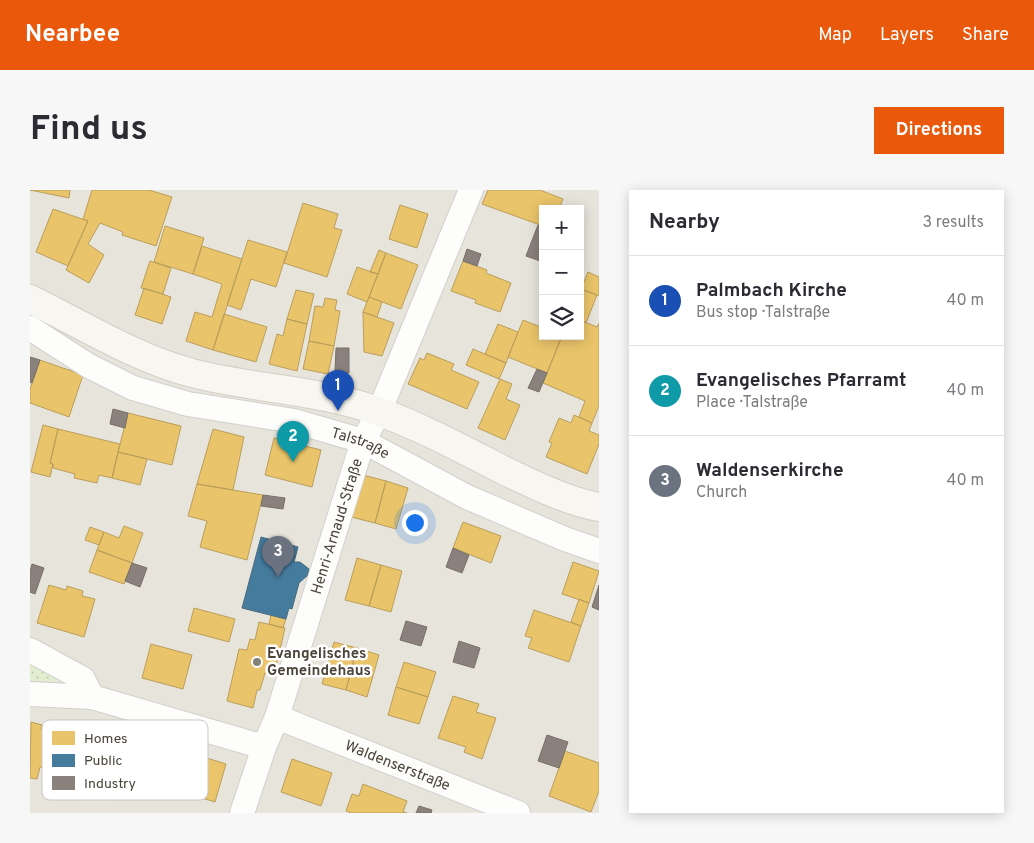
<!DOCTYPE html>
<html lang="en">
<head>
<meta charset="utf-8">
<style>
	:root { --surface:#fff; --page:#f7f7f7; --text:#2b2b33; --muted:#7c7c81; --line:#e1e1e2; --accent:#ea580c }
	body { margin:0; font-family:Overpass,sans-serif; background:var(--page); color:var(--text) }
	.controls { position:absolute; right:15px; top:15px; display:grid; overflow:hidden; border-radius:0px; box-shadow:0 2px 12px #0003 }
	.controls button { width:45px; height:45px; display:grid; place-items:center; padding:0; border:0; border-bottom:1px solid var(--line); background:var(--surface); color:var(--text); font:25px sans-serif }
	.you { position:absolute; left:384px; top:332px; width:18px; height:18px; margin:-12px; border:4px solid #fff; border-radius:50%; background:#1a73e8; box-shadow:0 0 0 8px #1a73e833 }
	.badge { display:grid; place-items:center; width:32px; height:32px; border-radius:50%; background:var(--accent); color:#fff; font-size:16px; font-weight:700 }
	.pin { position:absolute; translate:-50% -41px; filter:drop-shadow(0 1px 2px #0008) }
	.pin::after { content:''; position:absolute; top:26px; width:18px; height:15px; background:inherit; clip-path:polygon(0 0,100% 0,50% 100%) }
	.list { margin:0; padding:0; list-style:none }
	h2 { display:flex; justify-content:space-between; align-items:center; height:65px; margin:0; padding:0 20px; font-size:21px }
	h2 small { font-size:16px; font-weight:400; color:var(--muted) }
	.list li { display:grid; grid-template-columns:32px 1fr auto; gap:15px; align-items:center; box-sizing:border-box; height:90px; padding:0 20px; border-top:1px solid var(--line) }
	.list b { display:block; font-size:19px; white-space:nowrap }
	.list p { margin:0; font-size:16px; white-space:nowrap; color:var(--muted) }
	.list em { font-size:16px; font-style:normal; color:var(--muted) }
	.icon { flex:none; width:28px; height:28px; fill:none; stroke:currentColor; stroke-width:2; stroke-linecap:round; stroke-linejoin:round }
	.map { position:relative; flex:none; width:569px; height:623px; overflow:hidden; border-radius:0px }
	header { display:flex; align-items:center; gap:30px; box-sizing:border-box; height:70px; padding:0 25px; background:var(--accent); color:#fff }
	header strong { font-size:24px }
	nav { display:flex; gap:28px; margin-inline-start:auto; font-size:18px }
	.intro { display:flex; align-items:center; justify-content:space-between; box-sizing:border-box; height:120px; padding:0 30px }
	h1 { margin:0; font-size:35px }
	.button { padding:12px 22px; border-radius:0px; background:var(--accent); color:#fff; font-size:18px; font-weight:700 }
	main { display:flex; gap:30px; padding:0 30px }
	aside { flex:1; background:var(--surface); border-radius:0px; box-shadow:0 2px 12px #0003 }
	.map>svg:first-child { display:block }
	.residential { fill:#e7e4dc; fill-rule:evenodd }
	.education { fill:#eae5da }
	.grass { fill:url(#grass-dots) }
	.homes { fill:#e9c46a; stroke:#ba9e5b }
	.public { fill:#457b9d; stroke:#476a7f }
	.industry { fill:#8a817c; stroke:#776f68 }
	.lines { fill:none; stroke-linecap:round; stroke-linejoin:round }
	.minor-casing { stroke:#d2d0cb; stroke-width:26 }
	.secondary-casing { stroke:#d3cfc5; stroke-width:30 }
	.minor { stroke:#fdfdfc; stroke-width:24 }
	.secondary { stroke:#f7f6f1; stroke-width:28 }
	.poi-dot { fill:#868178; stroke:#fff; stroke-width:2 }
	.labels { text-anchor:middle; stroke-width:5; stroke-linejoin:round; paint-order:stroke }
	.street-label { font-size:15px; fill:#4b4439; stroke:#fff }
	.poi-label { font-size:15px; font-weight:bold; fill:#4b4439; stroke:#fff; text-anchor:start }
	.key { fill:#fff; stroke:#c9c7c4; stroke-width:1 }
	.key-label { font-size:14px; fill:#4b4439 }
</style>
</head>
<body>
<header>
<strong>Nearbee</strong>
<nav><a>Map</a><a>Layers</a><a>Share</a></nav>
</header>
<div class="intro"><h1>Find us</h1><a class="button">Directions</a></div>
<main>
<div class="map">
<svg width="569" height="623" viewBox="0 0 569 623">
	<defs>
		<pattern id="grass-dots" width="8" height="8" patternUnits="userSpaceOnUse" patternTransform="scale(1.25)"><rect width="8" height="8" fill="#e1eecf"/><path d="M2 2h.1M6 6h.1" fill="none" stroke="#c3cdb2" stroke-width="1.8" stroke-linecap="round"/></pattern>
	</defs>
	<rect width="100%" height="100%" fill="#f4f2ee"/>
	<path class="residential" d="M0,0H569V623H0ZM513,19H550V146H513Z"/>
	<path class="education" d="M76,616L97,623H0V620Z"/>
	<path class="grass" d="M0,470L31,489L28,491H0Z"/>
	<path class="homes" d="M0,0H40L39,8Z
		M62,0H119L142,7L126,56L92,45L93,42L70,33L58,54L74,65L59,93L36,80L58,31L53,29Z
		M458,0H510L533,9L529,19H513V36L452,14Z
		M273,13L308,24L304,38L312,40L297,87L254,73Z
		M370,15L398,24L387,58L359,49Z
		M23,19L58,31L38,76L6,62Z
		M135,36L174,48L163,84L124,72Z
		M218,50L257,62L246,97L221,89L211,120L197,115Z
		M172,56L212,69L183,160L156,151L165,122L182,127L192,94L163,84Z
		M349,60L356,63L348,84L340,82Z
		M356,63L388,75L371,119L339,107Z
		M120,71L141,78L133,104L111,98Z
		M433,71L457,80L456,83L481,93L470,122L445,113L446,110L421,101Z
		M327,77L348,84L337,112L317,104Z
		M558,82L569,87V106L551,99Z
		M114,98L141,107L132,134L105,125Z
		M551,99L567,105L556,133L550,130Z
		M266,100L284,104L277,134L257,129Z
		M339,107L352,112L347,127L333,122Z
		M295,108L307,110L305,120L310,121L304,156L279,151L285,116L293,117Z
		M333,122L364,133L352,166L334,162Z
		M194,124L237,137L226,172L183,160Z
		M257,129L277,134L267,181L239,174L247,144L253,146Z
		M493,130L513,138V146H532L517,183L478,167Z
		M550,130L567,137L569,133V216L562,233L549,227L555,211L513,193L532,146H550Z
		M468,134L488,142L476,173L455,164Z
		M279,151L304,156L298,184L273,179Z
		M443,159L476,173L469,189L436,175Z
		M397,163L424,174L421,180L449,192L437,219L378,194L390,168L394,170Z
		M10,170L53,185L39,227L0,213V199Z
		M470,189L482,194L476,209L490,215L475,250L448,238Z
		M98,223L151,236L142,275L88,262Z
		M544,225L562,233L559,241L569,245V254L557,284L516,267L522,253L519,252L529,228L541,233Z
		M13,235L28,239L20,273L23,274L20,287L1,282Z
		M28,239L90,254L82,288L69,285L67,293L44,288L45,284L23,278V274L20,273Z
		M183,239L214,247L203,300L167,294Z
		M244,248L291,260L282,297L235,285Z
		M88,262L117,269L110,295L82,288Z
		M333,285L356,291L345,333L321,327Z
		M356,291L378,298L366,339L345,333Z
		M167,294L233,305L217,370L170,357L177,331L158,326Z
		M433,332L471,346L461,373L423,358Z
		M94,336L113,343L102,373L67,360L74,342L89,348Z
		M60,337L74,342L69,355L55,350Z
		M67,360L102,373L94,394L59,382Z
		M327,368L351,375L339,416L315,410Z
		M543,372L569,381L559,413L532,404Z
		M351,375L372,381L361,422L339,416Z
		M19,395L36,400L37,396L53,401L52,406L65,409L54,447L7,433Z
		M549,409L559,413L551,436L541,432Z
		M164,418L205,429L199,452L158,441Z
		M504,420L551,436L539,472L498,458L502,448L495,446Z
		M241,425L256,429L253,438L239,434Z
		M229,432L255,438L244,485L235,483L230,500H227L223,518L197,511L209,459L217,460L220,449L225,450Z
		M304,452L327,458L316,500L292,494Z
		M121,454L162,465L153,499L112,488Z
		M327,458L349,465L337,507L316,500Z
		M374,472L406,482L398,507L366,497Z
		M366,497L398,507L389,534L358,525Z
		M423,506L449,514L446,522L466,528L452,569L434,562L436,557L408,548Z
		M30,531L45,535L34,583L10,577L7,589L0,588L1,532L12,535L11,539L27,543Z
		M151,560L196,574L185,612L140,598Z
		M535,561L569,573V601L561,622L519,606Z
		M262,569L302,583L291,616L251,602Z
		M333,594L377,611L373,622L377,623H321L316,621L322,604L329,606Z"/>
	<path class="public" d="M231,347L268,357L264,372H270L279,379L278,385L269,393L262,419L259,418L256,429L212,418Z"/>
	<path class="industry" d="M508,35L513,36V72L496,66Z
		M437,59L451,64L447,76L433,71Z
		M306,158H319V183L305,182Z
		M0,167L10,170L2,193L0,192Z
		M507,179L517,183L509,202L498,198Z
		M83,219L98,223L95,238L80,234Z
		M233,305L255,308L253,319L231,316Z
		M423,358L439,365L432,383L416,377Z
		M102,373L117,378L110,397L95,391Z
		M2,374L14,378L5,404L0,402V381Z
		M569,395V420L562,417Z
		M376,431L397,437L391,456L370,450Z
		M429,451L450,458L444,478L423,472Z
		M517,545L538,552L529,578L508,571Z
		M389,616L402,620L401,623H386Z"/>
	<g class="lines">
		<defs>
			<g id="minor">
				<path id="s1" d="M0,138L59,176L103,198L158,214L264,231L333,251L437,307L535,349L569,361"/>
				<path d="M0,460L53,489L62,507"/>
				<path d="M0,504L62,507L234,557"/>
				<path id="s2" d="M247,527L488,623"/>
				<path id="s3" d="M212,623L234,557L247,527L333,251L349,222L441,0"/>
			</g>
			<path id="secondary" d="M0,109C53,135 105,168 162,183C223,199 287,199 347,221C392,237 434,260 477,282C507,296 537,311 569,317"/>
		</defs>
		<use href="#minor" class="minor-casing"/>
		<use href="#secondary" class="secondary-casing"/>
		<use href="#minor" class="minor"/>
		<use href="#secondary" class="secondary"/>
	</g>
	<circle class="poi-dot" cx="227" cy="472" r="5"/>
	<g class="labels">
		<g class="street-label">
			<text dy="5" stroke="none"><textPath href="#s1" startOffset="354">Talstraße</textPath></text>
			<text dy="5" stroke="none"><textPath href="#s3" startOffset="302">Henri-Arnaud-Straße</textPath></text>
			<text dy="5" stroke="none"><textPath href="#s2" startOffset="130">Waldenserstraße</textPath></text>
		</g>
		<g class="poi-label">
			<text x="237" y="468">Evangelisches<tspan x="237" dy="17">Gemeindehaus</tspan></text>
		</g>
	</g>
	<rect x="12" y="530" width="166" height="80" rx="8" class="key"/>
	<rect x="22" y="541" width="23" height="14" fill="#e9c46a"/>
	<rect x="22" y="564" width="23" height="13" fill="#457b9d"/>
	<rect x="22" y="586" width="23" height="14" fill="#8a817c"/>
	<g class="key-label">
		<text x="54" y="553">Homes</text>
		<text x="54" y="575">Public</text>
		<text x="54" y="598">Industry</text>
	</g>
</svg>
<div class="controls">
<button>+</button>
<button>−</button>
<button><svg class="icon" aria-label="layers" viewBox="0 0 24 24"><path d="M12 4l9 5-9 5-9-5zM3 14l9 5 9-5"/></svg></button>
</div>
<div class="you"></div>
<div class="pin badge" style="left:308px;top:221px;background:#1a4fb4">1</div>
<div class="pin badge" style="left:263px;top:272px;background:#0f9aa8">2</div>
<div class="pin badge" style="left:248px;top:387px;background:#6b7280">3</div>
</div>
<aside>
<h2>Nearby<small>3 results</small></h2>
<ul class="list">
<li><span class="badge" style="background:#1a4fb4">1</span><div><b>Palmbach Kirche</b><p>Bus stop · Talstraße</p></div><em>40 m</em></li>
<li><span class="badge" style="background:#0f9aa8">2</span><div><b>Evangelisches Pfarramt</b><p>Place · Talstraße</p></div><em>40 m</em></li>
<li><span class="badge" style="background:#6b7280">3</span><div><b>Waldenserkirche</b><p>Church</p></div><em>40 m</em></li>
</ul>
</aside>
</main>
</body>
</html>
